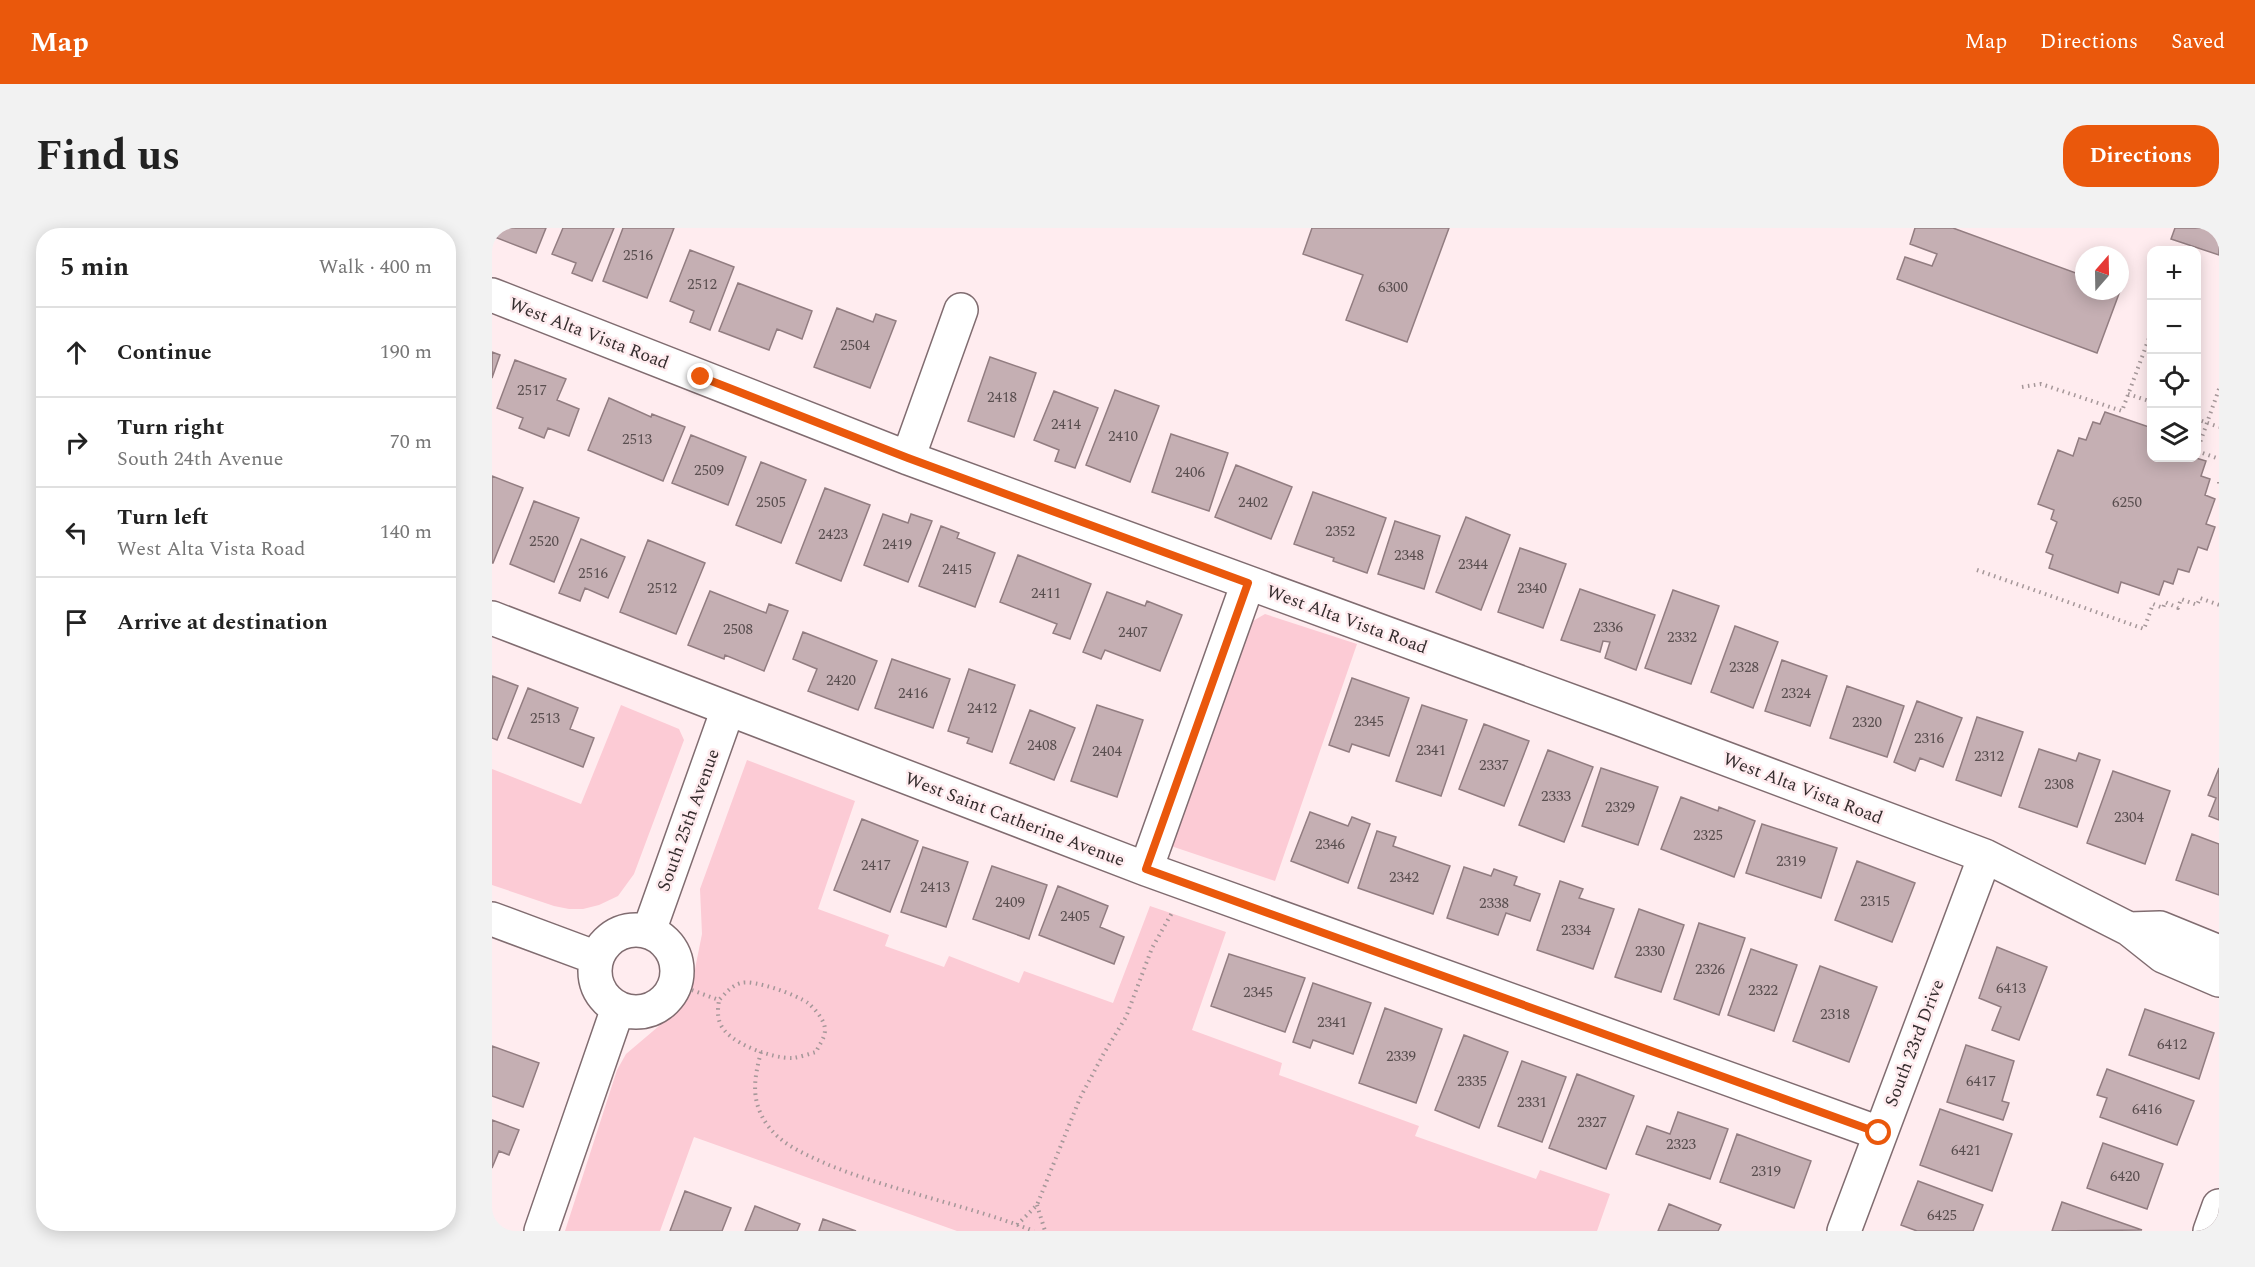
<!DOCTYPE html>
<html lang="en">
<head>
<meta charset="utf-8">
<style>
	:root { --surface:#fff; --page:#f2f2f2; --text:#222; --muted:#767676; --line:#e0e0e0; --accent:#ea580c }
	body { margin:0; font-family:Spectral,serif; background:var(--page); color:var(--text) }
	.controls { position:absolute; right:18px; top:18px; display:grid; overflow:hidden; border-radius:12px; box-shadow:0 3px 15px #0003 }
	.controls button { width:54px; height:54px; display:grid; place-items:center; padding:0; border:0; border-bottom:2px solid var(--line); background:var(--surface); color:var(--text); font:30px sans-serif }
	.compass { position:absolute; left:1583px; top:18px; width:54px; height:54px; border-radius:50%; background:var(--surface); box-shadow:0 3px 15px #0003; rotate:20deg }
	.stop { position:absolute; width:18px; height:18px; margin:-14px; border:4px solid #ea580c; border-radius:50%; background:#fff }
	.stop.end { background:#ea580c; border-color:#fff; box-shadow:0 2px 6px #0008 }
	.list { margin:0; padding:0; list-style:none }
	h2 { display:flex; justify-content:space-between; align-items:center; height:78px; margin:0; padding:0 24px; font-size:26px }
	h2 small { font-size:20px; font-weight:400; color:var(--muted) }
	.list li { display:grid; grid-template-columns:39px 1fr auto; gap:18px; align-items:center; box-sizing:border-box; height:90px; padding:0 24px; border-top:2px solid var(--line) }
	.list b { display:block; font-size:22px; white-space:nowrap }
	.list p { margin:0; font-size:20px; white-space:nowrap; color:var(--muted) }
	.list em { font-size:20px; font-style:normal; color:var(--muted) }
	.icon { flex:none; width:33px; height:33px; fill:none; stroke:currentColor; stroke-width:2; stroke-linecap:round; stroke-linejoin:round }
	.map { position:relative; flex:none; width:1727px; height:1003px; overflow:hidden; border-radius:24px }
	header { display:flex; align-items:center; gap:36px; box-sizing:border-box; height:84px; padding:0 30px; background:var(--accent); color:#fff }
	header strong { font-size:28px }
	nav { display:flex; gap:33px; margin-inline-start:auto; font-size:21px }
	.intro { display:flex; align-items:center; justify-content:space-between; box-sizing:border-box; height:144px; padding:0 36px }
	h1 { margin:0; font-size:42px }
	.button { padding:15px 27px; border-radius:24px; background:var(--accent); color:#fff; font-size:21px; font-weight:700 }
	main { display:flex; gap:36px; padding:0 36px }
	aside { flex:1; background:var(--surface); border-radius:24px; box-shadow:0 3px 15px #0003 }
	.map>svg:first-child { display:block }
	.green { fill:#fccbd5 }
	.building { fill:#c5afb3; stroke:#927d81; stroke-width:1.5 }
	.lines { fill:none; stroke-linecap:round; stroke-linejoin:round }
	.minor-casing { stroke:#806c70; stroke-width:36 }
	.path { stroke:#a59799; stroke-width:4; stroke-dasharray:1.5 4.5; stroke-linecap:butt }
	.minor { stroke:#fff; stroke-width:33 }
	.route { stroke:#ea580c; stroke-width:8 }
	.labels { text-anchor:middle; stroke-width:5; stroke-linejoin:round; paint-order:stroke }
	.number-label { font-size:15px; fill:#584d4e }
	.street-label { font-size:18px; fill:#342c2d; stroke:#ffecef }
</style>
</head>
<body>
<header>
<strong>Map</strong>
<nav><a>Map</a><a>Directions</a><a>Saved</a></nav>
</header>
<div class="intro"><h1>Find us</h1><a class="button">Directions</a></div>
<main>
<aside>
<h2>5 min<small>Walk · 400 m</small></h2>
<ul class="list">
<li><svg class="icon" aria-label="ahead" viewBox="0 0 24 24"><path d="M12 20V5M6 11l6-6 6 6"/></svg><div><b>Continue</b></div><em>190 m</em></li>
<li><svg class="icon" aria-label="right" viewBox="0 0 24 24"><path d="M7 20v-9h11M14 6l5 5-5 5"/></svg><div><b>Turn right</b><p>South 24th Avenue</p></div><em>70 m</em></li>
<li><svg class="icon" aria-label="left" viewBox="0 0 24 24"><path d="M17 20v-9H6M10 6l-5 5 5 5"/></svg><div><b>Turn left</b><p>West Alta Vista Road</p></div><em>140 m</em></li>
<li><svg class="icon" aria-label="arrive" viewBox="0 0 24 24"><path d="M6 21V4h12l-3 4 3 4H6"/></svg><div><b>Arrive at destination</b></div></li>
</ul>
</aside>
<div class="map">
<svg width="1727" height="1003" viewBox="0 0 1727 1003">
	<rect width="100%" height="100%" fill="#ffecef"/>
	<path class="green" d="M773,386L865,416L783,653L679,618L761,393Z
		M129,477L187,501L192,512L142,646L126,668L107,677L91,681H77L62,678L0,657V541L89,576Z
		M255,532L363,573L326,681L397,707L393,718L452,739L457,728L527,755L532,743L621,775L658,678L734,704L700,802L790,835L787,847L927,898L923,908L1044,951L1048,942L1118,966L1105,1003H465L202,909L168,1003H73L125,842L134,826L187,781L199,761L210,706L208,661Z"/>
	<path class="building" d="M3,0H54L44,25L0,8Z
		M71,0H122L100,53L80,45L84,35L60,26Z
		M131,0H182L155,70L111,53Z
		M820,0H957L915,114L854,92L871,47L811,26Z
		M1423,0H1461L1592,48V63H1628L1605,125L1405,51L1413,29L1440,38L1445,26L1418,16Z
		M1683,0H1727V27L1679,11Z
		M198,22L242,39L218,102L198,94L202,83L178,73Z
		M246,55L320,83L310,111L285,101L277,122L227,103Z
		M345,80L381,94L384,86L404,93L378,160L322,139Z
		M0,124L8,127L0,150Z
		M498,129L544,145L522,209L476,193Z
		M23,132L74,151L65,172L87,181L77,208L56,200L52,210L27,200L31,190L5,180Z
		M623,162L667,178L638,254L594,237Z
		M562,163L606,180L583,240L563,233L567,222L542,212Z
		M117,170L159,189L160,186L193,199L171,253L96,222Z
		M1613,184L1660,200V230H1704L1714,233L1709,248L1718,251L1713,267L1723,271L1714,296L1723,299L1715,322L1706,319L1697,344L1686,341L1681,356L1672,353L1667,367L1629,354L1626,365L1557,340L1561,327L1554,324L1565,294L1559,291L1562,282L1546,276L1566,222L1581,228L1587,210L1594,212L1601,194L1608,196Z
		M679,206L736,225L717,283L660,264Z
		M199,207L254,229L236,277L180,255Z
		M269,234L314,252L289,315L244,297Z
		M744,237L800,259L779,311L723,289Z
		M0,248L31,260L1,335H0Z
		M333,260L378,277L349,353L304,335Z
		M821,264L894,290L875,345L841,333L842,330L802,316Z
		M42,273L87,290L62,354L18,336Z
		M391,286L416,295L419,286L440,293L416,354L372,337Z
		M974,289L1018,307L989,382L944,364Z
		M903,293L948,308L932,361L886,346Z
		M449,298L467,305L465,310L503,325L483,379L427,358Z
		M89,311L133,329L116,370L93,360L88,373L67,365Z
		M156,312L213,335L184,406L128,384Z
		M1028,320L1074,336L1051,400L1006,384Z
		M526,327L599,356L578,411L561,405L565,396L508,374Z
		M1088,361L1163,387L1144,442L1113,430L1118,414L1111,413L1108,424L1069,412Z
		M1181,362L1227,378L1199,456L1153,440Z
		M218,363L274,385L277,376L296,383L272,443L233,427L232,431L196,417Z
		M615,364L653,378L655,373L690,387L668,443L613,422L609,431L591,424Z
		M1243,398L1286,414L1261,480L1219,464Z
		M311,404L385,433L366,482L316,463L325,441L301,431Z
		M400,431L458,451L441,500L383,480Z
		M1290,432L1335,448L1318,498L1273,483Z
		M477,441L523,457L500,524L475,515L477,510L456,503Z
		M0,448L26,458L5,512L0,510Z
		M860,450L917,470L897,528L860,516L857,524L837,517Z
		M1355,458L1412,478L1395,529L1338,510Z
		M36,460L86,480L78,501L102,510L91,539L16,510Z
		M1425,473L1470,490L1451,539L1428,530L1423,543L1402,534Z
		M605,477L651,492L625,569L579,553Z
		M930,477L975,492L949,568L904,553Z
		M538,482L583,500L562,552L518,535Z
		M1485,489L1531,504L1509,568L1464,552Z
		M992,496L1037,513L1012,578L967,561Z
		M1547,521L1584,533L1587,525L1608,532L1585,599L1527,579Z
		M1056,522L1101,539L1072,614L1027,597Z
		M1109,540L1166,559L1146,617L1090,598Z
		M1727,540V592L1717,588L1724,570L1716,567Z
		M1621,543L1678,563L1653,636L1595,615Z
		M1189,569L1226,583L1227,579L1263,593L1242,649L1169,621Z
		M818,584L856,598L860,589L878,596L856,655L799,633Z
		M370,591L426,613L398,684L342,662Z
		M1270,596L1345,620L1329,670L1254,645Z
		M885,603L904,609L901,618L958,638L941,686L866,660Z
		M1700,606L1727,616V667L1684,652Z
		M431,619L476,634L454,699L409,684Z
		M1365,633L1423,655L1400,714L1343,692Z
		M500,638L555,657L537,711L481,691Z
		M972,639L999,648L1002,641L1025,649L1022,657L1048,666L1038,693L1014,685L1006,707L955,690Z
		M1068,653L1091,661L1087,670L1122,681L1101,741L1045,722Z
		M566,658L616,678L608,699L632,709L622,736L547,707Z
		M1147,681L1192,697L1169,764L1123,749Z
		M1207,695L1253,710L1227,787L1182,771Z
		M1505,719L1555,739L1527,812L1500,802L1509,779L1487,770Z
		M1259,721L1305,737L1282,803L1236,787Z
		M737,726L813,750L793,804L719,778Z
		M1328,738L1385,759L1357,834L1301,813Z
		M821,755L879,775L861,826L821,812L818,820L801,814Z
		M893,780L950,801L924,875L867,855Z
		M1653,781L1722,805L1707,851L1637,827Z
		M972,807L1016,824L987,900L943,882Z
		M1474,817L1522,833L1510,873L1517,875L1511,892L1455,874Z
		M0,818L47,835L31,879L0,868Z
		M1030,833L1074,849L1050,914L1006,898Z
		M1615,841L1702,873L1685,917L1608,889L1615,870L1605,867Z
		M1085,846L1142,868L1114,941L1057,920Z
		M1448,881L1520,906L1500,963L1428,937Z
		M1186,884L1236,901L1218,951L1144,926L1155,898L1178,906Z
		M0,892L27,902L17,927L7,923L0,940Z
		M1245,906L1319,933L1302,980L1228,954Z
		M1611,915L1671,936L1655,981L1595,960Z
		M1426,953L1491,977L1481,1003H1425L1409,997Z
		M193,963L239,980L230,1003H178Z
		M1570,974L1650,1002L1560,1003Z
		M1177,976L1229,997L1226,1003H1166Z
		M263,978L308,996L305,1003H253Z
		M331,991L364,1003H327Z"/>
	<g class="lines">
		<defs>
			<path id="minor" d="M0,67L416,230L1128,491L1493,628L1637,701L1671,728L1727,752
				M416,230L469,82
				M0,390L654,641L1387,905
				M654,641L756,355
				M0,691L105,730
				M1637,701L1668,700L1727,724
				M103 743a41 41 0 1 1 82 0a41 41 0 1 1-82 0Z
				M157,703L236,481
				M49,1003L126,780
				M1352,1003L1493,628
				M1718,1003L1727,978"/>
		</defs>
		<use href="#minor" class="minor-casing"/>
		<path class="path" d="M1530,159L1549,156L1630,183L1660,102
			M1727,161L1705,223L1727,231
			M1636,166L1660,174
			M1704,191L1727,199
			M1727,254V256
			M1485,342L1652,401L1661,376L1671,380L1673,374L1686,380L1689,371L1705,377L1708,370L1727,377
			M183,756L227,772C234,765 239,758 249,755C261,751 305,767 316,775C323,781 333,792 333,802C333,810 327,817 324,824C317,826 308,829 301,830C281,831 235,815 228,795C225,788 226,779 227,772
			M269,824C262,851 258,873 276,898C291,918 315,927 337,937C404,964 475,977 542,1003
			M545,977L553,1003
			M525,997L545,977L588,870L612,825L634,789L660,720L681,683"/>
		<use href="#minor" class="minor"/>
	</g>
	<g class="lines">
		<path class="route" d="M209,149L416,230L756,355L654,641L1387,905"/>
	</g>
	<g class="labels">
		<g class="number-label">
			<text x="146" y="32">2516</text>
			<text x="210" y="61">2512</text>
			<text x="901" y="64">6300</text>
			<text x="363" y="122">2504</text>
			<text x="40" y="167">2517</text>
			<text x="510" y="174">2418</text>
			<text x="574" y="201">2414</text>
			<text x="631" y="213">2410</text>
			<text x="145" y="216">2513</text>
			<text x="217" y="247">2509</text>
			<text x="698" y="249">2406</text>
			<text x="279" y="279">2505</text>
			<text x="761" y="279">2402</text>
			<text x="1635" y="279">6250</text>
			<text x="848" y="308">2352</text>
			<text x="341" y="311">2423</text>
			<text x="52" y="318">2520</text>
			<text x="405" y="321">2419</text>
			<text x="917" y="332">2348</text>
			<text x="981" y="341">2344</text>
			<text x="465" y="346">2415</text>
			<text x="101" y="350">2516</text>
			<text x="170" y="365">2512</text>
			<text x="1040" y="365">2340</text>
			<text x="554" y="370">2411</text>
			<text x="1116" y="404">2336</text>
			<text x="246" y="406">2508</text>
			<text x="641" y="409">2407</text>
			<text x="1190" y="414">2332</text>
			<text x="1252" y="444">2328</text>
			<text x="349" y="457">2420</text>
			<text x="421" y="470">2416</text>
			<text x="1304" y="470">2324</text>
			<text x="490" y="485">2412</text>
			<text x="53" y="495">2513</text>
			<text x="877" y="498">2345</text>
			<text x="1375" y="499">2320</text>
			<text x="1437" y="515">2316</text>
			<text x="550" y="522">2408</text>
			<text x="939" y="527">2341</text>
			<text x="615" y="528">2404</text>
			<text x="1497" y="533">2312</text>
			<text x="1002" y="542">2337</text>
			<text x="1567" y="561">2308</text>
			<text x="1064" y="573">2333</text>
			<text x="1128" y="584">2329</text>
			<text x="1637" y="594">2304</text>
			<text x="1216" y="612">2325</text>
			<text x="838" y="621">2346</text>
			<text x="1299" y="638">2319</text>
			<text x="384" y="642">2417</text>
			<text x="912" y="654">2342</text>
			<text x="443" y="664">2413</text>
			<text x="1383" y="678">2315</text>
			<text x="518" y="679">2409</text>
			<text x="1002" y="680">2338</text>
			<text x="583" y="693">2405</text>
			<text x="1084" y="707">2334</text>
			<text x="1158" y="728">2330</text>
			<text x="1218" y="746">2326</text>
			<text x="1519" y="765">6413</text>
			<text x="1271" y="767">2322</text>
			<text x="766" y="769">2345</text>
			<text x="1343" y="791">2318</text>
			<text x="840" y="799">2341</text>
			<text x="1680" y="821">6412</text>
			<text x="909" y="833">2339</text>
			<text x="980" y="858">2335</text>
			<text x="1489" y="858">6417</text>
			<text x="1040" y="879">2331</text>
			<text x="1655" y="886">6416</text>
			<text x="1100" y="899">2327</text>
			<text x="1189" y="921">2323</text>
			<text x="1474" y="927">6421</text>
			<text x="1274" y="948">2319</text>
			<text x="1633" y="953">6420</text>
			<text x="1450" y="992">6425</text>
		</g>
		<g class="street-label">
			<text transform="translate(97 105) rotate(21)" y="6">West Alta Vista Road</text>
			<text transform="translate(855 391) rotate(20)" y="6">West Alta Vista Road</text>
			<text transform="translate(1311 560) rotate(21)" y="6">West Alta Vista Road</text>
			<text transform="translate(523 591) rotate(21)" y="6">West Saint Catherine Avenue</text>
			<text transform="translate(196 592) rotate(-70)" y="6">South 25th Avenue</text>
			<text transform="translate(1422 815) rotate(-69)" y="6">South 23rd Drive</text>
		</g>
	</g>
</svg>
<div class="controls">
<button>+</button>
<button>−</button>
<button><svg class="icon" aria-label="locate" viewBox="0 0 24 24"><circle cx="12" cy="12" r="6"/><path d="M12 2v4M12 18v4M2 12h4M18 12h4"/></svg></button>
<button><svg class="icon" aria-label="layers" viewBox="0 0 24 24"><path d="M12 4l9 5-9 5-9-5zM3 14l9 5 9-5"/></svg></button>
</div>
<svg class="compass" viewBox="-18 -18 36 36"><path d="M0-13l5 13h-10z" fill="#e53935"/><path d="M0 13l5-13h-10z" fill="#767676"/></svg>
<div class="stop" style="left:1387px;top:905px"></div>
<div class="stop end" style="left:209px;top:149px"></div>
</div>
</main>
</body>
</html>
